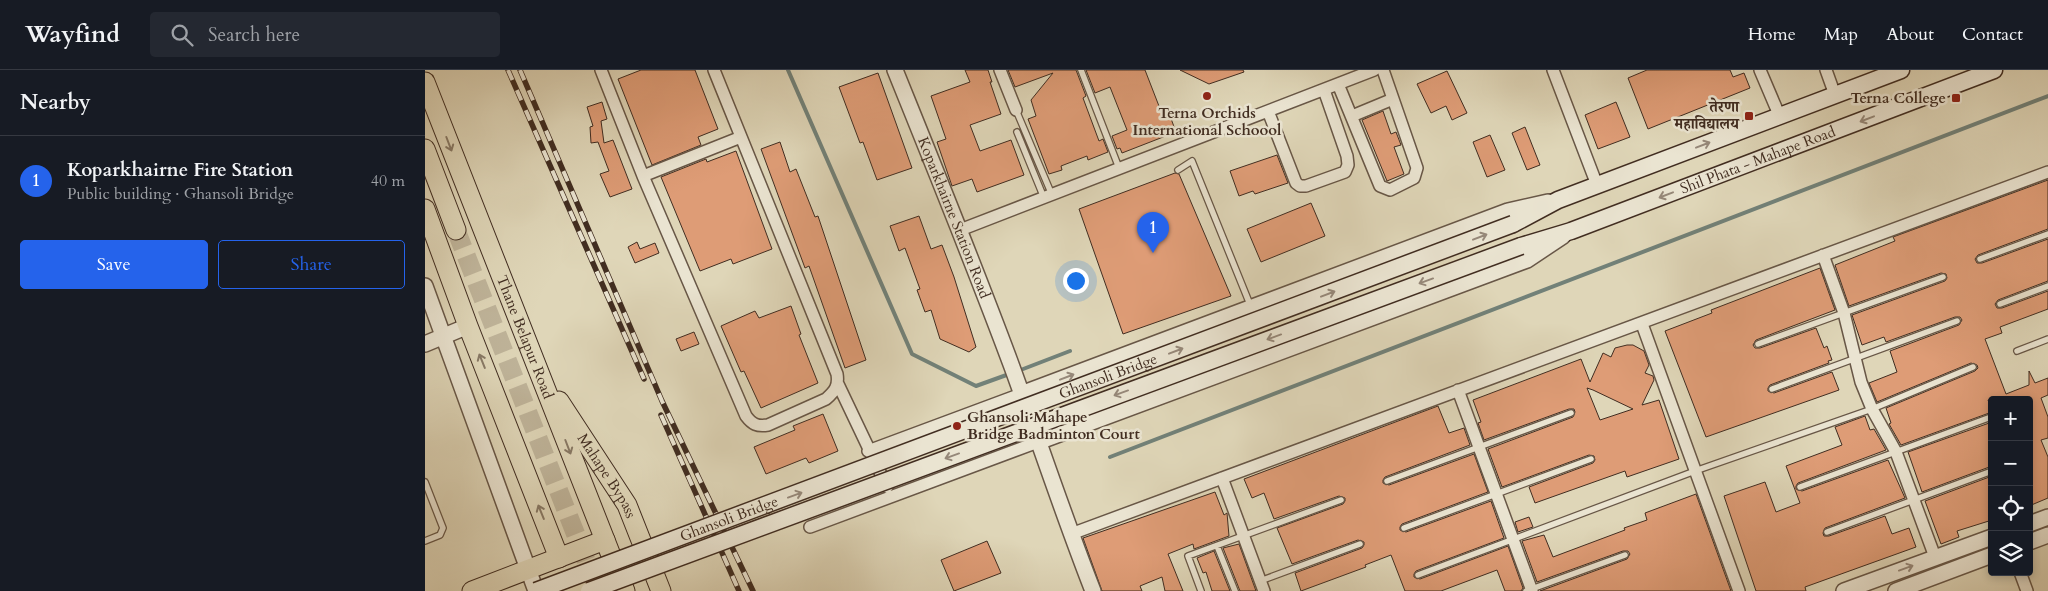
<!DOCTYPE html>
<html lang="en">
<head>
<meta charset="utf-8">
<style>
	:root { --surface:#171b24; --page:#242831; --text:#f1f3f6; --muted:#9ea1a6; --line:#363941; --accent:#2563eb }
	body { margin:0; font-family:Cardo,"Noto Serif Devanagari",serif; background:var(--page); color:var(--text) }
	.controls { position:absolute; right:15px; bottom:15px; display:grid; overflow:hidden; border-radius:5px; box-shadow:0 2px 8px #0003 }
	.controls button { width:45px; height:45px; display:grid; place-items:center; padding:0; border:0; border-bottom:1px solid var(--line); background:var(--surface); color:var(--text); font:25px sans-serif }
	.you { position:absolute; left:650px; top:210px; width:18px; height:18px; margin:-12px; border:4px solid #fff; border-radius:50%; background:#1a73e8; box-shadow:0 0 0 8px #1a73e833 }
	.badge { display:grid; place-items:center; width:32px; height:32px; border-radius:50%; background:var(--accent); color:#fff; font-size:16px; font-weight:700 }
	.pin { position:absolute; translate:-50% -41px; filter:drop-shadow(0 1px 2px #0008) }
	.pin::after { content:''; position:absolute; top:26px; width:18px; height:15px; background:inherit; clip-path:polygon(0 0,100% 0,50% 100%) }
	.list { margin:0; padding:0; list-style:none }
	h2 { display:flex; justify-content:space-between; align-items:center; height:65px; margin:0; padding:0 20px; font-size:21px }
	h2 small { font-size:16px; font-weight:400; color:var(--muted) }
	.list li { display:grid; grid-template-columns:32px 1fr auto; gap:15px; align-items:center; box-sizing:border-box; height:90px; padding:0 20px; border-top:1px solid var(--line) }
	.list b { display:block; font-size:19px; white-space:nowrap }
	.list p { margin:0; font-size:16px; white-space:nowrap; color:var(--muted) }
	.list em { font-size:16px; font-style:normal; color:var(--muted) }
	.actions { display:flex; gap:10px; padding:15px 20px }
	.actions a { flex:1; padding:11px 0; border:1px solid var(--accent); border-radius:5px; text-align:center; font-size:18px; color:var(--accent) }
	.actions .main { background:var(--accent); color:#fff }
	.icon { flex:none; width:28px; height:28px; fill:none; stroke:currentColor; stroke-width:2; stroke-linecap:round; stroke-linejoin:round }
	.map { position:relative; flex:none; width:1623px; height:521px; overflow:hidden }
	header { display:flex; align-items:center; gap:30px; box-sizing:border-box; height:70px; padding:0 25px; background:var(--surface); border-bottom:1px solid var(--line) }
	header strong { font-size:24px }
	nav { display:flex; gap:28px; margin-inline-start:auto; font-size:18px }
	.search { width:350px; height:45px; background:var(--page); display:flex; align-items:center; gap:12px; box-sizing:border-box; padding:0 18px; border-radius:5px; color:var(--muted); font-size:19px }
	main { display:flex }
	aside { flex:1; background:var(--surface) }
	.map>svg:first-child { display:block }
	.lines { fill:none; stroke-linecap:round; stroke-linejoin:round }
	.stream { stroke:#728178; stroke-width:4 }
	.building { fill:#de9c76; stroke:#412d21; fill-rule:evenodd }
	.primary-tunnel { stroke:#bfb49a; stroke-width:19; stroke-dasharray:19 9; stroke-linecap:butt }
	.service-casing { stroke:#685747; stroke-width:8 }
	.minor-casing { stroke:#685747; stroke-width:14 }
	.tertiary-casing { stroke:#685747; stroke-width:18 }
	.secondary-casing { stroke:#412d21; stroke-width:19 }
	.primary-casing { stroke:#412d21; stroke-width:21 }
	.service { stroke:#eae4d1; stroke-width:5.5 }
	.minor { stroke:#eae4d1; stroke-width:11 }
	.tertiary { stroke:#eae4d1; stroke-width:15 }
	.secondary { stroke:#eae4d1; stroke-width:16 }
	.primary { stroke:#dfd6b8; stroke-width:19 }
	.rail-casing { stroke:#412d21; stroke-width:5.5 }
	.rail { stroke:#eae4d1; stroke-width:4; stroke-dasharray:11; stroke-linecap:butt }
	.secondary-bridge-casing { stroke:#412d21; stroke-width:19; stroke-linecap:butt }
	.secondary-bridge { stroke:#eae4d1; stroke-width:16 }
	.oneway { stroke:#968879 }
	.oneway2 { stroke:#887965 }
	.poi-dot { fill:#8f2418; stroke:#eae4d1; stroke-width:2 }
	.labels { text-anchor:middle; stroke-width:5; stroke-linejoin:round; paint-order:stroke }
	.poi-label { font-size:15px; font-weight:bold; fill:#412d21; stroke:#eae4d1; text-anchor:end }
	.street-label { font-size:15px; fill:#412d21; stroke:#eae4d1 }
</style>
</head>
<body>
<header>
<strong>Wayfind</strong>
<div class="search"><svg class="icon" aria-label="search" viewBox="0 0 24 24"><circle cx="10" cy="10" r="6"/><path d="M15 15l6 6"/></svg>Search here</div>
<nav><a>Home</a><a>Map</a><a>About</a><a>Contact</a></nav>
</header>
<main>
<aside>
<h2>Nearby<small></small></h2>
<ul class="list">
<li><span class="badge">1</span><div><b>Koparkhairne Fire Station</b><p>Public building · Ghansoli Bridge</p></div><em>40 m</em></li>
</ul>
<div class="actions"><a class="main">Save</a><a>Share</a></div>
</aside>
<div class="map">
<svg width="1623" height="521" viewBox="0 0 1623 521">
	<rect width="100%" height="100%" fill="#dfd6b8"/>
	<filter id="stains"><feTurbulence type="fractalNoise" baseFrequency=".004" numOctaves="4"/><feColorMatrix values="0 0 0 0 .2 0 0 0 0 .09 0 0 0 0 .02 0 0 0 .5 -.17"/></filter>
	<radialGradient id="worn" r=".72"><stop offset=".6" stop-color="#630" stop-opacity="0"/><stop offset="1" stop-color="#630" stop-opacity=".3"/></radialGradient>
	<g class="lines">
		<path class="stream" d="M363,0L487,284L551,316L587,303
			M593,301L645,281
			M685,387L1623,26"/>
	</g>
	<path class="building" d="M216,0H270L293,59L273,67L276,75L227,95L193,9Z
		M540,0H563L567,12H565L576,44L545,55L555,81L586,70L599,105L552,122L547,109L527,116L512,72L521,69L506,26L545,12Z
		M583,0H651L661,26L658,28L674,71L678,69L683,82L663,90L662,86L636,96L637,100L624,104L603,49L611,46L606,30L628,3L590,17Z
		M661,0H720L739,49L745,46L751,62L697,83L695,78L692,79L687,66L702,60L685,17L670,23Z
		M755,0H818L819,2L784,14Z
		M1222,0H1305L1308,7L1319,3L1325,18L1223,59L1203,8Z
		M1022,1L1042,43L1027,50L1021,36L1006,43L992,14Z
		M453,3L487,98L452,110L438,72L435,73L414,17Z
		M177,32L182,49L176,51L179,73L188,70L207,119L185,127L175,104L184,101L173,72L166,73L165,57L168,56L162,37Z
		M1191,32L1205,67L1173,79L1160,45Z
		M958,41L966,64L971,62L976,75L969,77L979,104L962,111L937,50Z
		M1100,57L1115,95L1102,100L1087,63Z
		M1065,65L1080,100L1062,107L1048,72Z
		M355,72L365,102L371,99L390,147L393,146L441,290L420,298L384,196L380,198L336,79Z
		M311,81L347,179L308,194L306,189L275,201L236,107L281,89L282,92Z
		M852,85L863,113L830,124L828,121L814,126L805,101Z
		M750,103L754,104L806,226L698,264L654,139Z
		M1623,110V159L1553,185L1550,189L1552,193H1557L1623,169V211L1573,230L1570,234L1572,238H1577L1623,221V239L1575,257L1577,263L1560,269L1581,324L1604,315V301L1610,313L1623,308V325L1616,328L1623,347V368L1616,370L1623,387V428L1604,436V330H1563L1567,342L1476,375L1464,354L1466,353L1461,338L1550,301L1553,298L1552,295L1546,293L1452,332L1444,313L1472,302L1465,281L1534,255L1537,250L1535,247H1530L1461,272L1459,267L1437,275L1427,245L1520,211L1522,208L1521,204L1516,203L1424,236L1410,195L1470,171L1468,167Z
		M886,133L900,166L836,192L822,159Z
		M494,146L506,179L517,175L529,207L551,277L544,282L515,269L506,240L500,242L492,220L495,219L480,178L474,181L465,156Z
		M212,172L215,179L230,173L234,183L210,193L203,177Z
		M1395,198L1410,240L1331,270L1328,275L1330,278H1335L1391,258L1399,278L1402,276L1407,290L1403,291L1404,293L1345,315L1343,318V321L1349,323L1407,302L1414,320L1281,367L1240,261L1287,243L1286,240Z
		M366,236L376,264L374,265L393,313L336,338L319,301L316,302L296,256L330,241L334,248Z
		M269,262L274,274L256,281L251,269Z
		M1202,275H1208L1219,281L1224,295L1220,303L1228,306L1229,310L1217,335L1234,330L1254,389L1202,407L1200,401L1110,433L1104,417L1168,393L1170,390L1169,386L1164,385L1077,417L1063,379L1148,347L1150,342L1149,339H1144L1059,370L1053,353L1056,352L1048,330L1156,289L1165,312L1178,283L1186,287L1190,278ZM1162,318L1168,320L1208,339L1175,350Z
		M1013,336L1024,363L1039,358L1045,375L960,407L958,410V413L964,415L1049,384L1063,422L977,454L975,457V460L981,462L1066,431L1079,468L991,501L989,504V507L995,509L1083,476L1098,518L1096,521H1080L1072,500L1016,521H980L966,485L940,495L941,497L876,521L870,503L937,478L939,475V472L933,470L867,494L852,458L918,434L920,431V428L914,426L849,449L839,423L827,428L819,409Z
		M398,344L413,381L384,393L381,388L341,404L329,377L370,360L368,356Z
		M1440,346L1445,360L1449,359L1461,380L1373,413L1371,416V419L1377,421L1463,390L1480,428L1400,458L1398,463L1399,466H1404L1460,446L1467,464L1484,458L1491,477L1380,517L1381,521H1331L1299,426L1340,412L1351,442L1375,433L1361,396L1417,375L1410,357Z
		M1567,352V396L1497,422L1483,382Z
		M1567,406V450L1532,461L1534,467L1516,474L1500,431Z
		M790,422L799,445L802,443L804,466L769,479L768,474L743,484L758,521H740L737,507L715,516L717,521H677L658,468Z
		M1271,424L1306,521H1115L1202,489L1205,484L1203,481H1198L1112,512L1097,471L1119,465L1128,487L1200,460L1199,458L1222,450L1220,443Z
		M1104,447L1108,457L1093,462L1090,452Z
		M562,471L576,503L529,521L516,490Z
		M814,474L831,521H815L798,478Z
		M789,481L805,521H787L781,502L778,503L772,488Z"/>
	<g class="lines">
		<path class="primary-tunnel" d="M31,160L173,521"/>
		<defs>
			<path id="service" d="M656,0L694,98
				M591,40L627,125
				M592,62L619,128
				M753,100L767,91L826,237
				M1555,189L1623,164
				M1575,234L1623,216
				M1333,274L1518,207
				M1592,281L1623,269
				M1347,319L1532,251
				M962,411L1146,343
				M0,412L18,458L15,465L0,471
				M1375,417L1566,347
				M979,458L1166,389
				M1402,462L1567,401
				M792,476L810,521
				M993,505L1270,401L1447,339L1548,297
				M835,511L935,474
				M776,521L763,486L916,430
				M1101,521L1200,485"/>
			<path id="minor" d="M176,0L218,106L321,346C327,354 332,357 343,355L401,329C410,321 414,316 412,304L289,0
				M575,0L591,40
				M1128,0L1172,115
				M1335,0L1355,47
				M1401,0L1410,25
				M913,14L955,116L965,120L989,108L992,98L958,0
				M843,41L871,113L875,116H881L920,102L923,95L922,86L899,20
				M927,46L968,29
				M218,106L316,67
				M535,160L949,0
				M1398,185L1419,243L1436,312L1447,339L1471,382L1510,487
				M1217,254L1314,521
				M413,314L462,417
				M1033,320L1107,521
				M443,381L596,324
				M797,408L839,521
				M385,457L613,372
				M646,464L1623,102
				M1595,502L1602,521"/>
			<g id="tertiary">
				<path id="s1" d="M470,0C510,99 550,197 587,297C614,371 639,447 668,521"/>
				<path d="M0,216L111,521"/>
				<path d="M0,274L43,256"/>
				<path d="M596,324L1083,141L1123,132"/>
				<path d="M613,372L1102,190L1138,166"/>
				<path d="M1604,454L1623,447"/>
				<path d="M1604,472L1623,465"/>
				<path d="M1419,521L1567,467"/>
				<path d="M1471,521L1567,485"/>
			</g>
			<g id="secondary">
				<path d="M1088,154L1133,130L1476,0"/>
				<path id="s2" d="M1096,176L1146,161L1569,0"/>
			</g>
			<g id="primary">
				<path id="s3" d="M0,12L200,521"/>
				<path d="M0,79L31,160"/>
				<path d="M0,139L43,256L134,488"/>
				<path id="s4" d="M134,331L202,435L236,521"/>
				<path d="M47,521L180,470"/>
			</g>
		</defs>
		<use href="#service" class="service-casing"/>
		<use href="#minor" class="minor-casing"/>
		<use href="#tertiary" class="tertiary-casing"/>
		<use href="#secondary" class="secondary-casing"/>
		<use href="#primary" class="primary-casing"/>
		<use href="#service" class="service"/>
		<use href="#minor" class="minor"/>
		<use href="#tertiary" class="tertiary"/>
		<use href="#secondary" class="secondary"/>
		<use href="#primary" class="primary"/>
		<defs>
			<path id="rail" d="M83,0L219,309
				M95,0L237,331L328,521
				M236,345L314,521"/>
		</defs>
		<use href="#rail" class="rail-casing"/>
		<use href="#rail" class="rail"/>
		<defs>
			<g id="secondary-bridge">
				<path id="s5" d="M111,521L1088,154"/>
				<path d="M164,521L1096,176"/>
			</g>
		</defs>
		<use href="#secondary-bridge" class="secondary-bridge-casing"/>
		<use href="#secondary-bridge" class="secondary-bridge"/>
	</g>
	<defs><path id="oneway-shaft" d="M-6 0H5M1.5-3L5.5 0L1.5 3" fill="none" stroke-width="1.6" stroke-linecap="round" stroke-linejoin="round" transform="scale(1.25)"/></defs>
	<g class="oneway">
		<use href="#oneway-shaft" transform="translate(1442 49) rotate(159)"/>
		<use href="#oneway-shaft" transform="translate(1278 75) rotate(-21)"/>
		<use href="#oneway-shaft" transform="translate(1241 125) rotate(159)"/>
		<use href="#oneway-shaft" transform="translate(1055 167) rotate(-21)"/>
		<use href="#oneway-shaft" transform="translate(1001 211) rotate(160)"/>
		<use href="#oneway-shaft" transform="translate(903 224) rotate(-21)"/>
		<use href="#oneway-shaft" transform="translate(849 267) rotate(160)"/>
		<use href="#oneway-shaft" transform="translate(751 281) rotate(-21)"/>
		<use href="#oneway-shaft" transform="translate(642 307) rotate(-21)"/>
		<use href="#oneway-shaft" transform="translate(696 323) rotate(160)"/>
		<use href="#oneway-shaft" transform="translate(527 386) rotate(160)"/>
		<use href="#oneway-shaft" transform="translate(370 425) rotate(-20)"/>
		<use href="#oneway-shaft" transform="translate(1481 498) rotate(-20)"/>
	</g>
	<g class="oneway2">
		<use href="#oneway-shaft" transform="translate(24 74) rotate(69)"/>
		<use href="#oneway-shaft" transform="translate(57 291) rotate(-112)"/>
		<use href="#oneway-shaft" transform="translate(143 377) rotate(69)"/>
		<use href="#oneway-shaft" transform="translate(116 442) rotate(-112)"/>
	</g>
	<g class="poi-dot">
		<circle cx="782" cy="26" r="5"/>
		<rect x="1526" y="23" width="10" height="10" rx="2.5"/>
		<rect x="1319" y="41" width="10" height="10" rx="2.5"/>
		<circle cx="532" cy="356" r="5"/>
	</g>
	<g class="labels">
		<g class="poi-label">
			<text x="1521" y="33">Terna College</text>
			<text x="1314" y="42">तेरणा<tspan x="1314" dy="17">महाविद्यालय</tspan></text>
			<text x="782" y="48" text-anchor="middle">Terna Orchids<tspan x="782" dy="17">International Schoool</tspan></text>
			<text x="542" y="352" text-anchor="start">Ghansoli Mahape<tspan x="542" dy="17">Bridge Badminton Court</tspan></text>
		</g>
		<g class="street-label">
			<text dy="5" stroke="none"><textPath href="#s2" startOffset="252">Shil Phata - Mahape Road</textPath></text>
			<text dy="5" stroke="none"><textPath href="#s1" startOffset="159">Koparkhairne Station Road</textPath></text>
			<text dy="5" stroke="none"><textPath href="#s3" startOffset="274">Thane Belapur Road</textPath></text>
			<text dy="5" stroke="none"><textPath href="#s5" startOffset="611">Ghansoli Bridge</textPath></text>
			<text dy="5" stroke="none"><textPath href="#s4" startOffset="89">Mahape Bypass</textPath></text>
			<text dy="5" stroke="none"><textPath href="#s5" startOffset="206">Ghansoli Bridge</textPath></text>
		</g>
	</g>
	<rect width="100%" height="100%" filter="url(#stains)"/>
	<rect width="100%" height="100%" fill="url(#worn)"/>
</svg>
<div class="controls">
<button>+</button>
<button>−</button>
<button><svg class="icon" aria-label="locate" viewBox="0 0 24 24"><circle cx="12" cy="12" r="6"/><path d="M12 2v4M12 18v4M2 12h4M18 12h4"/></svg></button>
<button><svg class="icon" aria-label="layers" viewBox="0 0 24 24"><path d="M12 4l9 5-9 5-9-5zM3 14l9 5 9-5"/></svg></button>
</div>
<div class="you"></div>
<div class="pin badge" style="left:728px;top:183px">1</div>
</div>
</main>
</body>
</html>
